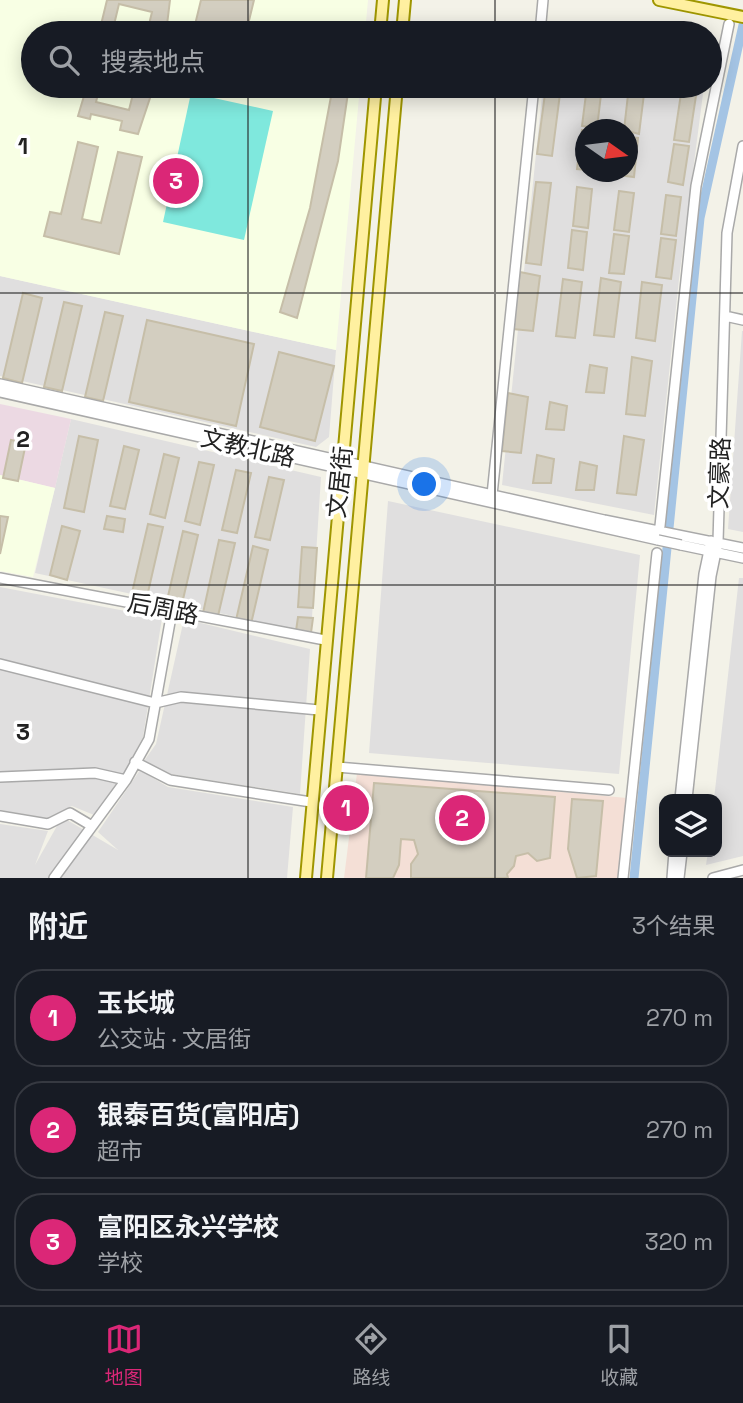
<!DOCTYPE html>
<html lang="zh">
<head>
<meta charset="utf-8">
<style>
	:root { --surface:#171b24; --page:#242831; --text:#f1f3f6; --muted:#9ea1a6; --line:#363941; --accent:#db2777 }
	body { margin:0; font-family:"Space Grotesk","Noto Sans SC",sans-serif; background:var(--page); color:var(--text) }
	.controls { position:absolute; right:21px; bottom:21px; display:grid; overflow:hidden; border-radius:14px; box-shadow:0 4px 18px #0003 }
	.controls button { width:63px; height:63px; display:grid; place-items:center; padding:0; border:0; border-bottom:2px solid var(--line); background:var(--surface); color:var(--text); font:35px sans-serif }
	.compass { position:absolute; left:575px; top:119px; width:63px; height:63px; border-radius:50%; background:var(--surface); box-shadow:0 4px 18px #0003; rotate:104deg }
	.you { position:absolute; left:425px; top:485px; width:24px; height:24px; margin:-18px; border:5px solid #fff; border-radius:50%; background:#1a73e8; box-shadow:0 0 0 10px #1a73e833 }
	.badge { display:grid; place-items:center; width:46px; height:46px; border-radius:50%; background:var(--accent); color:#fff; font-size:23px; font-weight:700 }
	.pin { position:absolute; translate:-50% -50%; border:4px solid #fff; box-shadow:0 2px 7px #0006 }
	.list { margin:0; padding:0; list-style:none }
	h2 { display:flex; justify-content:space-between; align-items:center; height:91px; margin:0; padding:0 28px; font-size:30px }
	h2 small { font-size:23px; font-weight:400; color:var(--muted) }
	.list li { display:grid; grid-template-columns:46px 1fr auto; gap:21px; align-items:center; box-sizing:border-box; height:98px; margin:0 14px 14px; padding:0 14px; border:2px solid var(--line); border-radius:28px }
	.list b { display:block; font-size:26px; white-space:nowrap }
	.list p { margin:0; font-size:23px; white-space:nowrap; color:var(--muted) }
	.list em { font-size:23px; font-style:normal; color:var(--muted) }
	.icon { flex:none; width:38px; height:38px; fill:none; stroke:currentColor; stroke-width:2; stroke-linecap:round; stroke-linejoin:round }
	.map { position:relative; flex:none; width:743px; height:878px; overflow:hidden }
	.search { position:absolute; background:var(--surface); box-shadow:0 4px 18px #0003; left:21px; right:21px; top:21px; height:77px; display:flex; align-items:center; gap:18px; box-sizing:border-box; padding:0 24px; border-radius:38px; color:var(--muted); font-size:26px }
	.sheet { height:427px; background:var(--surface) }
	nav { display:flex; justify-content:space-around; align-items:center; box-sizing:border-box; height:98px; border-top:2px solid var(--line); background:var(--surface); font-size:19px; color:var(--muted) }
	nav a { display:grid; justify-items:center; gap:4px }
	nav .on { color:var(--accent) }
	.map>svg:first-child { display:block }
	.residential { fill:#e0dfdf; fill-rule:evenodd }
	.commercial { fill:#f4dfd6 }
	.industrial { fill:#ecd9e3 }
	.education { fill:#f8ffe4 }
	.pitch { fill:#7fe8dd }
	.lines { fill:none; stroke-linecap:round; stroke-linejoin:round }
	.canal { stroke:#a4c4e4; stroke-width:9 }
	.building { fill:#d3cec0; stroke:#c6bea8; stroke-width:2 }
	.minor-casing { stroke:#a9a9a9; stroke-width:12 }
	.major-casing { stroke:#9f9600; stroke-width:14 }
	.minor { stroke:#fff; stroke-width:9 }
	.major { stroke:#fff0a0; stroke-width:10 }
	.minor-bridge-casing { stroke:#a9a9a9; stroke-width:12; stroke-linecap:butt }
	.minor-bridge { stroke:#fff; stroke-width:9 }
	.grid { fill:none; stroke:#222; stroke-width:2; stroke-opacity:0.55 }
	.labels { text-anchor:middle; stroke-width:7; stroke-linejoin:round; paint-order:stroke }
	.street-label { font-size:24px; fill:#222; stroke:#fff }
	.grid-label { font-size:23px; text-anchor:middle; font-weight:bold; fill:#222; stroke:#fff; stroke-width:7; stroke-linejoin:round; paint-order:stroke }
</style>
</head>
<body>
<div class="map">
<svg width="743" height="878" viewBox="0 0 743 878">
	<rect width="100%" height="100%" fill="#f3f2e8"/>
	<path class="residential" d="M543,86H704L679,279L654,515L502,485ZM586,130H628V172H586Z
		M0,276L336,350L329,437L316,447L0,376Z
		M742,331H743V532L728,529Z
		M71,419L321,477L311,633L35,573Z
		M388,501L640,555L619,774L369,753Z
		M739,578H743V856L706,865L708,852H717V799H714Z
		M0,587L162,618L143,737L125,771L94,815L72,806L47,818L0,810Z
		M184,619L310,649L300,794L171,774L144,761L156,744Z
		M140,770L168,787L293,807L287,878H0V824L48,831L35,865L62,817L118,850L98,832Z"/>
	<path class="commercial" d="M357,773L627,798L618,878H344Z"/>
	<path class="industrial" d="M0,404L71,419L55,488L0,475Z"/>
	<path class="education" d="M0,0H368L365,33H33V86H360L336,350L0,276Z
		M0,475L55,488L33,577L0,571Z"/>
	<path class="pitch" d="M191,93L273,111L244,240L163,222Z"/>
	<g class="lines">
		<path class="canal" d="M634,878L700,218L743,25"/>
	</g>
	<path class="building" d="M107,0H170L166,33H147L152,12L119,4L112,33H99Z
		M201,0H254L246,33H213L194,29Z
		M87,86H100L96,102L129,110L135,86H154L138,134L120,130L122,121L91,114L90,119L78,116Z
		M333,86H349L338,161L297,318L280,312L310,208Z
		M546,86H561L552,156L537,154Z
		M587,86H602L597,128L582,126Z
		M629,86H645L639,134L624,130Z
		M682,87L697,89L689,142L674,140Z
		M582,130H586V170L577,169Z
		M628,137L638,138L634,177L619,175V172H628Z
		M78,142L98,147L82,219L101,223L118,152L142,157L119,254L44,236L50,212L61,214Z
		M674,144L689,146L683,185L668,182Z
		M536,182L551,183L541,265L526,263Z
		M577,187L592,189L588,228L573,226Z
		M619,191L634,193L629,232L614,230Z
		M666,195L681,197L676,236L661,234Z
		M572,230L587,232L583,270L568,268Z
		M614,234L629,236L624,274L609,273Z
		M661,238L676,240L671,279L656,277Z
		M520,272L540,276L533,331L513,329Z
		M601,278L621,282L614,337L594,335Z
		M563,279L582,282L575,338L556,336Z
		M642,282L662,285L655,341L636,338Z
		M23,293L42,298L22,383L3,378Z
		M64,302L82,306L62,391L44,387Z
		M105,312L123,316L103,401L85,397Z
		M147,320L254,344L236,426L129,402Z
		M279,352L334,366L315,441L260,427Z
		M632,357L652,361L645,416L626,414Z
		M590,365L607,368L604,393L586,392Z
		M508,393L528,397L521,453L502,451Z
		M550,402L567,406L564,430L546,429Z
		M79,436L98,440L84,512L64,508Z
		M624,436L644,440L636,495L617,493Z
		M11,440L26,443L18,481L3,478Z
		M124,446L139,450L125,509L110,506Z
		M164,454L179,458L165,518L150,514Z
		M537,455L554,459L551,483H533Z
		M199,462L214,465L200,525L185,521Z
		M580,462L597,466L594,490H576Z
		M236,470L251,473L237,533L222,530Z
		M269,477L284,480L270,540L255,537Z
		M0,516L8,517L0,554Z
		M107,516L125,519L123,532L104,529Z
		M148,524L163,527L146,601L131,597Z
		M62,526L80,531L67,580L50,575Z
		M183,531L198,535L181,608L166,605Z
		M219,540L235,543L218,616L203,613Z
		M253,546L268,550L251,624L236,620Z
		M302,547L317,548L313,608L298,607Z
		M298,617L313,618L311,633L296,631Z
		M374,783L555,797L550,858L537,861L528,853L516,856L514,866L507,874L508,878H411V864L418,854L414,840L401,839L399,865L393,878H366Z
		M572,799L603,801L596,876L577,878L568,849Z"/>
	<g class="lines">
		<defs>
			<path id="minor" d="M540,33L543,0
				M725,316L743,320
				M0,384L604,520L743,548
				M0,392L658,540
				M492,495L534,86
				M660,526L696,186L729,24
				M681,545L743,558
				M0,578L325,640
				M0,664L155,703L181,697L319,710
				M135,762L170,780L311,802
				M337,767L609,790
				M0,777L95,773L126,780
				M680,799L704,574L711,541
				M687,799L711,576L718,542L727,233L743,146
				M0,816L48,824L70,813L92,826
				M54,878L126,780L149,739L172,611
				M623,878L657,553
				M672,878L674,852
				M679,878L682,852
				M713,878L743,870"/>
			<path id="major" d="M659,0L743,17
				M380,33L383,0
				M402,33L405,0
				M306,878L376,86
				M327,878L397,86"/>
		</defs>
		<use href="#minor" class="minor-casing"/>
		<use href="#major" class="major-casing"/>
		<use href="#minor" class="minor"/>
		<use href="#major" class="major"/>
		<defs>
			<path id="minor-bridge" d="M658,540L681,545"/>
		</defs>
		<use href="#minor-bridge" class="minor-bridge-casing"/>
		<use href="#minor-bridge" class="minor-bridge"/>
	</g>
	<path class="grid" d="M248,0V33M495,0V33M248,86V878M495,86V878M0,293H743M0,585H743"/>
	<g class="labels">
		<g class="street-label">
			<text transform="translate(248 448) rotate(13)" y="8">文教北路</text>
			<text transform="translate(720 473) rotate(-88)" y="8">文豪路</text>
			<text transform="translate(340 482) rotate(-84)" y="8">文居街</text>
			<text transform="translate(163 609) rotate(11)" y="8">后周路</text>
		</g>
	</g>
	<g class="grid-label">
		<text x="23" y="154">1</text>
		<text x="23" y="447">2</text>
		<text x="23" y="740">3</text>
	</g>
</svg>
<div class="controls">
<button><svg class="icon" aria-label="layers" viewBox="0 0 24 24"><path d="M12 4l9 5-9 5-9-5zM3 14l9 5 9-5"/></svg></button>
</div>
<svg class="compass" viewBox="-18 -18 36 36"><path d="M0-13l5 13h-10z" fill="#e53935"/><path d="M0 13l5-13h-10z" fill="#9ea1a6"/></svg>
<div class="you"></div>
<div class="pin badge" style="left:346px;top:808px">1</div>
<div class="pin badge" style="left:462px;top:818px">2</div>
<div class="pin badge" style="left:176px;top:181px">3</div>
<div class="search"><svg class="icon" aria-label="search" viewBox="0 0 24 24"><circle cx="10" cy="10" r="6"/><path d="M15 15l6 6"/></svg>搜索地点</div>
</div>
<section class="sheet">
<h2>附近<small>3个结果</small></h2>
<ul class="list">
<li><span class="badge">1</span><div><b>玉长城</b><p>公交站 · 文居街</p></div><em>270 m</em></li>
<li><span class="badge">2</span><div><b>银泰百货(富阳店)</b><p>超市</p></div><em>270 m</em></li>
<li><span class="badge">3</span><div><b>富阳区永兴学校</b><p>学校</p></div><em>320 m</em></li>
</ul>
</section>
<nav>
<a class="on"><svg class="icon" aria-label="map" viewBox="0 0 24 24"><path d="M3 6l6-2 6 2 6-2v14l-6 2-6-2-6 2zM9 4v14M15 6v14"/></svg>地图</a>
<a><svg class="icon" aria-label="directions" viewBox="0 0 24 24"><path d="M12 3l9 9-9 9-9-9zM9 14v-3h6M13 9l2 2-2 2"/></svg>路线</a>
<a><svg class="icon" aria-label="saved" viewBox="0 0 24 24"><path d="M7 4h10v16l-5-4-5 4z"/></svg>收藏</a>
</nav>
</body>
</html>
